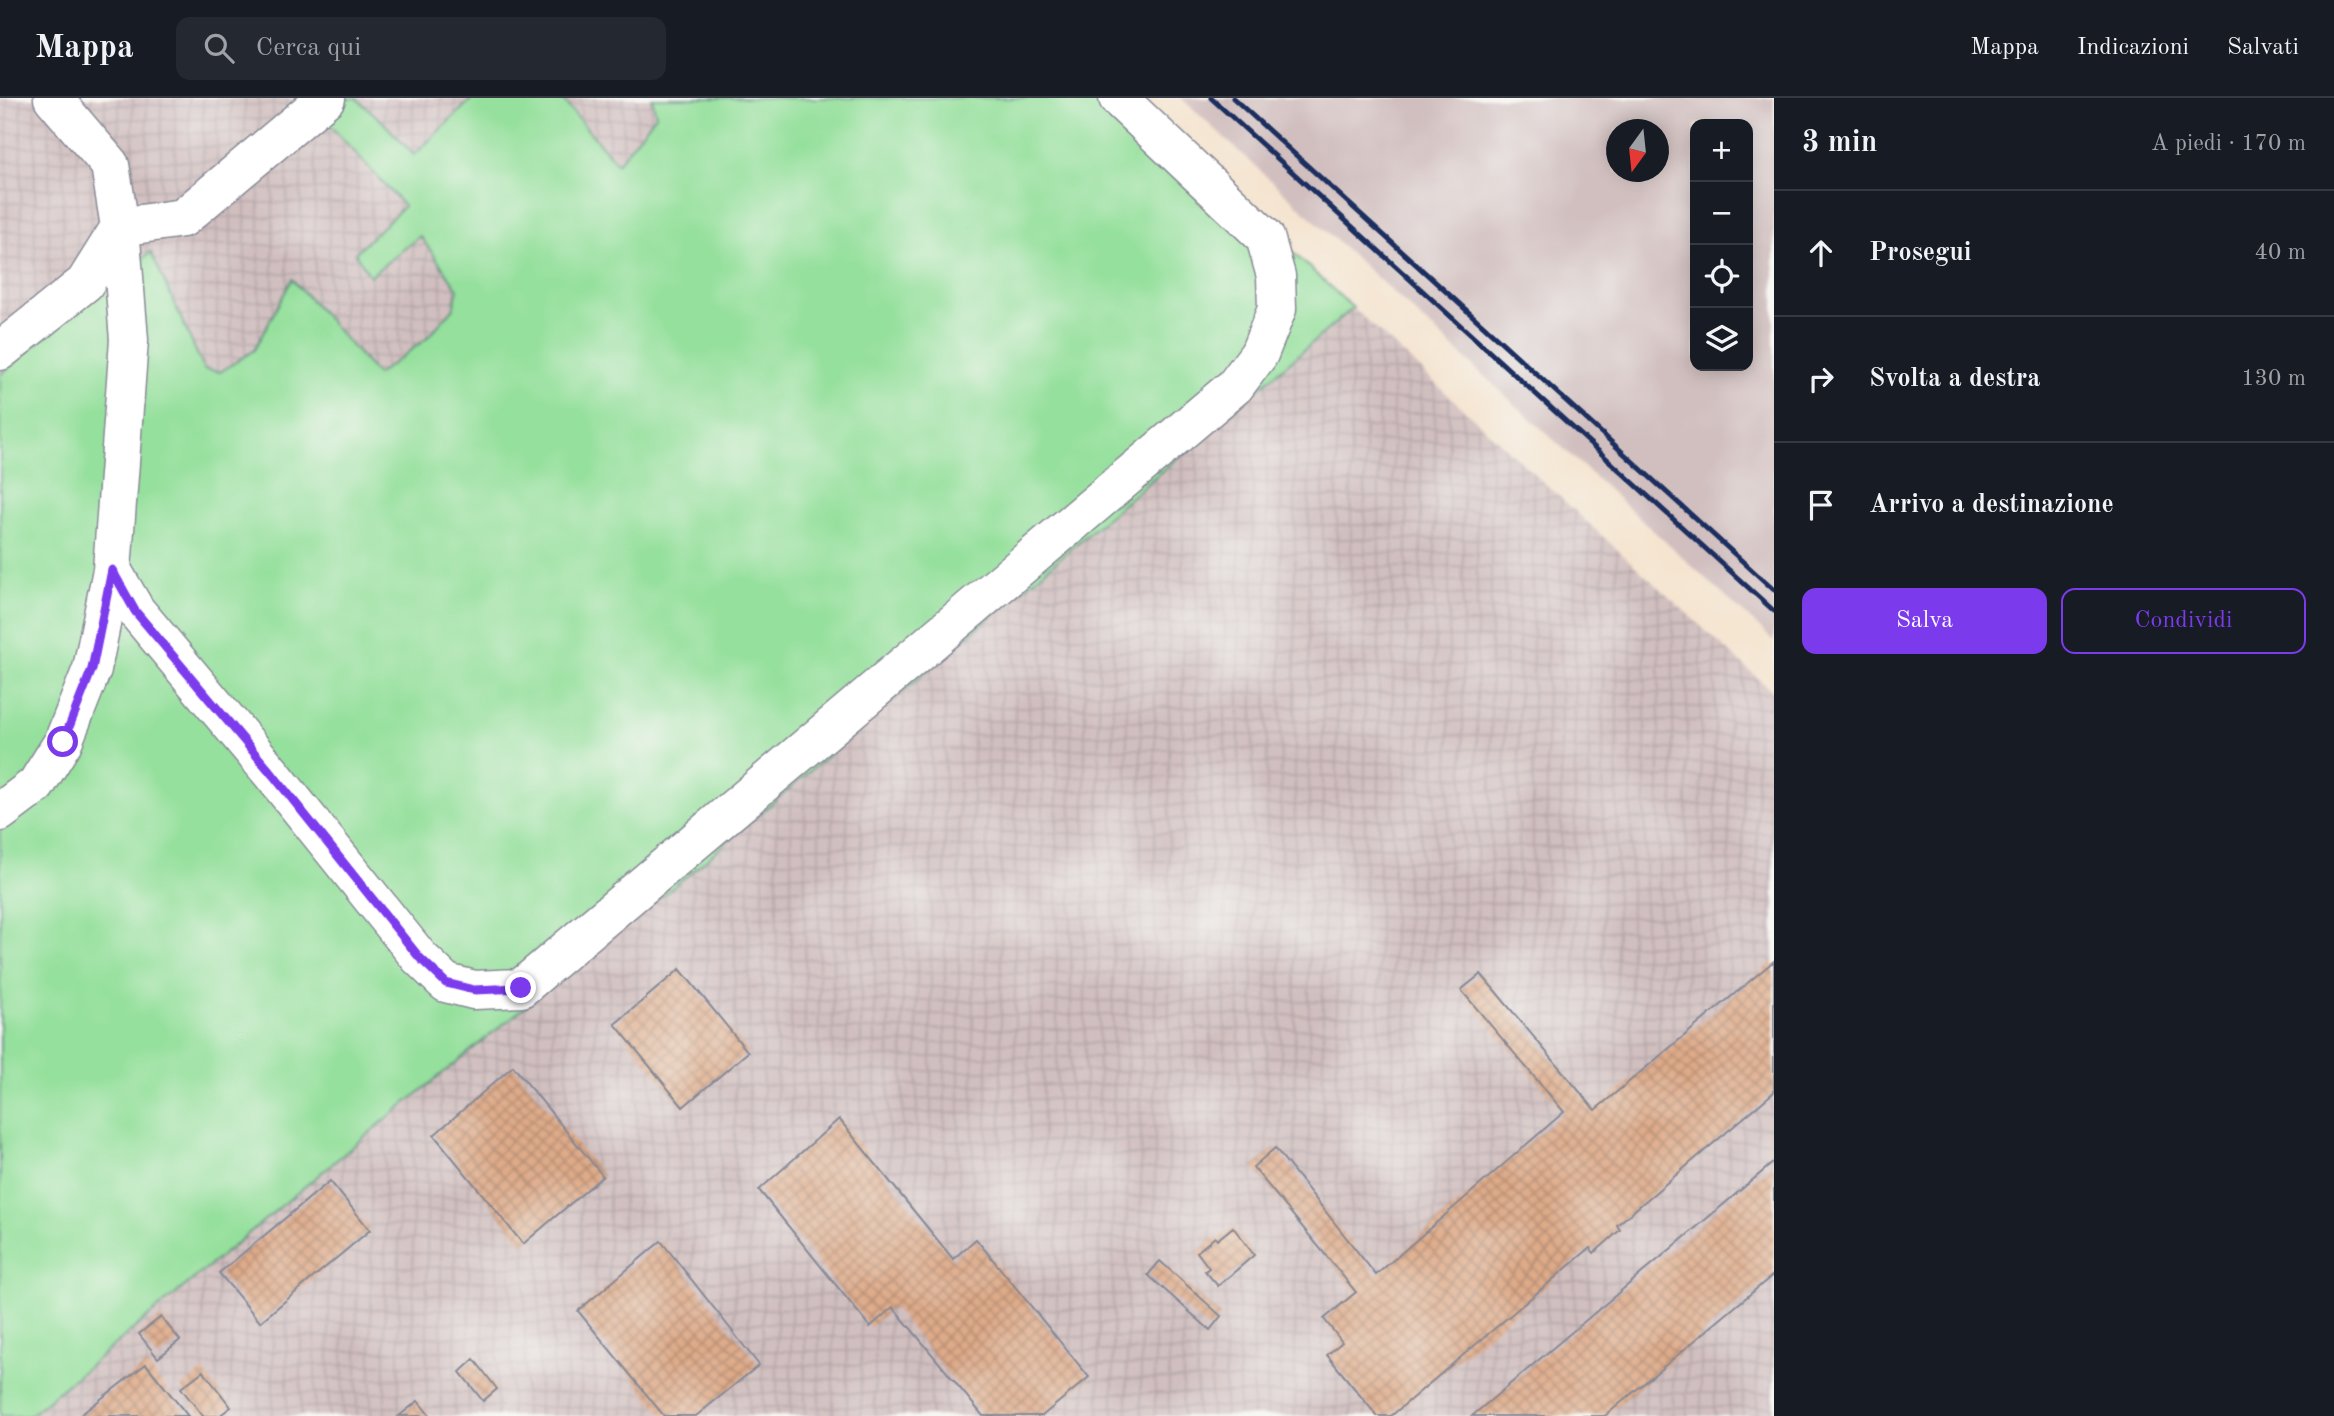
<!DOCTYPE html>
<html lang="it">
<head>
<meta charset="utf-8">
<style>
	:root { --surface:#171b24; --page:#242831; --text:#f1f3f6; --muted:#9ea1a6; --line:#363941; --accent:#7c3aed }
	body { margin:0; font-family:"Old Standard TT",serif; background:var(--page); color:var(--text) }
	.controls { position:absolute; right:21px; top:21px; display:grid; overflow:hidden; border-radius:14px; box-shadow:0 4px 18px #0003 }
	.controls button { width:63px; height:63px; display:grid; place-items:center; padding:0; border:0; border-bottom:2px solid var(--line); background:var(--surface); color:var(--text); font:35px sans-serif }
	.compass { position:absolute; left:1606px; top:21px; width:63px; height:63px; border-radius:50%; background:var(--surface); box-shadow:0 4px 18px #0003; rotate:195deg }
	.stop { position:absolute; width:21px; height:21px; margin:-16px; border:5px solid #7c3aed; border-radius:50%; background:#fff }
	.stop.end { background:#7c3aed; border-color:#fff; box-shadow:0 2px 7px #0008 }
	.list { margin:0; padding:0; list-style:none }
	h2 { display:flex; justify-content:space-between; align-items:center; height:91px; margin:0; padding:0 28px; font-size:30px }
	h2 small { font-size:23px; font-weight:400; color:var(--muted) }
	.list li { display:grid; grid-template-columns:46px 1fr auto; gap:21px; align-items:center; box-sizing:border-box; height:126px; padding:0 28px; border-top:2px solid var(--line) }
	.list b { display:block; font-size:26px; white-space:nowrap }
	.list em { font-size:23px; font-style:normal; color:var(--muted) }
	.actions { display:flex; gap:14px; padding:21px 28px }
	.actions a { flex:1; padding:16px 0; border:2px solid var(--accent); border-radius:14px; text-align:center; font-size:24px; color:var(--accent) }
	.actions .main { background:var(--accent); color:#fff }
	.icon { flex:none; width:38px; height:38px; fill:none; stroke:currentColor; stroke-width:2; stroke-linecap:round; stroke-linejoin:round }
	.map { position:relative; flex:none; width:1774px; height:1318px; overflow:hidden }
	header { display:flex; align-items:center; gap:42px; box-sizing:border-box; height:98px; padding:0 35px; background:var(--surface); border-bottom:2px solid var(--line) }
	header strong { font-size:33px }
	nav { display:flex; gap:38px; margin-inline-start:auto; font-size:24px }
	.search { width:490px; height:63px; background:var(--page); display:flex; align-items:center; gap:18px; box-sizing:border-box; padding:0 24px; border-radius:14px; color:var(--muted); font-size:26px }
	main { display:flex }
	aside { flex:1; background:var(--surface) }
	.map>svg:first-child { display:block }
	.industrial { fill:url(#industrial-grid) }
	.railway { fill:#d1bfbf; fill-rule:evenodd }
	.grass { fill:#95e09c; stroke:#58887d; stroke-width:2 }
	.building { fill:url(#building-cross-hatch) }
	.lines { fill:none; stroke-linecap:round; stroke-linejoin:round }
	.minor-casing { stroke:#888a96; stroke-width:41 }
	.minor { stroke:#fff; stroke-width:38 }
	.rail { stroke:#1b2f5e; stroke-width:5 }
	.route { stroke:#7c3aed; stroke-width:9 }
</style>
</head>
<body>
<header>
<strong>Mappa</strong>
<div class="search"><svg class="icon" aria-label="search" viewBox="0 0 24 24"><circle cx="10" cy="10" r="6"/><path d="M15 15l6 6"/></svg>Cerca qui</div>
<nav><a>Mappa</a><a>Indicazioni</a><a>Salvati</a></nav>
</header>
<main>
<div class="map">
<svg width="1774" height="1318" viewBox="0 0 1774 1318">
	<defs>
		<pattern id="industrial-grid" width="8" height="8" patternUnits="userSpaceOnUse" patternTransform="scale(1.75)"><rect width="8" height="8" fill="#d1bfbf"/><path d="M0 4h8M4 0v8" fill="none" stroke="#b3a4a7"/></pattern>
		<pattern id="building-cross-hatch" width="8" height="8" patternUnits="userSpaceOnUse" patternTransform="scale(1.75)"><rect width="8" height="8" fill="#dfab89"/><path d="M0 0l8 8M0 8l8-8" fill="none" stroke="#b48c73"/></pattern>
	</defs>
	<rect width="100%" height="100%" fill="#f6f6f2"/>
	<filter id="ink" filterUnits="userSpaceOnUse"><feTurbulence type="fractalNoise" baseFrequency=".0143" numOctaves="2"/><feDisplacementMap in="SourceGraphic" scale="14" xChannelSelector="R" yChannelSelector="G"/><feConvolveMatrix kernelMatrix="1 2 1 2 8 2 1 2 1" color-interpolation-filters="sRGB"/></filter>
	<filter id="wash" filterUnits="userSpaceOnUse"><feTurbulence type="fractalNoise" baseFrequency=".00686" numOctaves="4" result="noise"/><feDisplacementMap in="SourceGraphic" scale="28" xChannelSelector="R" yChannelSelector="G"/><feGaussianBlur stdDeviation="1.57" result="paint"/><feColorMatrix in="noise" values="0 0 0 0 0 0 0 0 0 0 0 0 0 0 0 0 0 1.4 0 .05"/><feComposite in="paint" operator="in"/></filter>
	<g filter="url(#wash)">
		<rect width="100%" height="100%" fill="#f5e4cf"/>
		<path class="industrial" d="M0,0H351L338,6L327,24L404,108L356,156L371,177L420,138L458,191L453,211L426,241L377,277L292,181L254,252L220,274L204,271L151,155L0,277Z
			M356,0H473L414,57L383,24Z
			M561,0H652L657,17L617,66Z
			M1353,210L1774,595V1318H29L380,1026L689,776Z"/>
		<path class="railway" d="M1181,0H1774V543L1543,332ZM1695,26H1748V268H1695ZM1616,32H1658V74H1616Z"/>
		<path class="grass" d="M351,0H356L383,24L414,57L473,0H561L617,66L656,17L652,0H1126L1353,210L689,776L380,1026L29,1318H0V277L96,195L151,154L204,271L220,274L254,252L292,181L377,277L426,241L453,211L458,191L420,138L370,178L355,155L404,108L327,24L338,6Z"/>
		<g id="blocks">
			<path class="building" d="M1774,863V994L1617,1127L1620,1132L1594,1155L1590,1150L1391,1318H1377L1327,1257L1342,1244L1324,1221L1356,1194L1253,1069L1275,1050L1376,1177L1564,1014L1461,892L1481,876L1595,1012Z
				M680,871L748,954L683,1009L615,926Z
				M513,968L603,1078L523,1146L434,1037Z
				M839,1021L953,1161L976,1141L1089,1279L1042,1318H983L893,1209L870,1229L759,1092Z
				M1774,1064V1176L1605,1318H1472Z
				M330,1083L370,1132L260,1224L219,1175Z
				M1233,1129L1254,1157L1218,1188L1205,1173L1209,1170L1197,1154L1215,1139L1217,1142Z
				M661,1143L759,1267L696,1318H664L578,1213Z
				M1160,1163L1221,1218L1210,1232L1148,1177Z
				M161,1219L180,1242L158,1260L139,1236Z
				M474,1261L497,1291L483,1303L460,1274Z
				M146,1266L188,1318H79Z
				M203,1273L231,1309L219,1318H203L181,1290Z
				M418,1303L430,1318H399Z"/>
		</g>
	</g>
	<g filter="url(#ink)">
		<use href="#blocks" fill-opacity="0" stroke="#888a96" stroke-width="2"/>
		<g class="lines">
			<defs>
				<path id="minor" d="M53,0L110,67L120,129L183,120L326,0
					M0,253L85,185L120,129
					M112,472L136,513L273,677L419,859L446,885L474,892L521,890L1235,288L1259,256L1277,211L1276,178L1265,139L1118,0
					M0,714L36,687L63,644L92,571L112,472L129,242L120,129"/>
			</defs>
			<use href="#minor" class="minor-casing"/>
			<use href="#minor" class="minor"/>
			<path class="rail" d="M1211,0L1774,513
				M1233,0L1774,492"/>
		</g>
	</g>
	<g class="lines" filter="url(#ink)">
		<path class="route" d="M63,644L92,571L112,472L135,513L273,677L419,859L446,885L474,892L521,890"/>
	</g>
</svg>
<div class="controls">
<button>+</button>
<button>−</button>
<button><svg class="icon" aria-label="locate" viewBox="0 0 24 24"><circle cx="12" cy="12" r="6"/><path d="M12 2v4M12 18v4M2 12h4M18 12h4"/></svg></button>
<button><svg class="icon" aria-label="layers" viewBox="0 0 24 24"><path d="M12 4l9 5-9 5-9-5zM3 14l9 5 9-5"/></svg></button>
</div>
<svg class="compass" viewBox="-18 -18 36 36"><path d="M0-13l5 13h-10z" fill="#e53935"/><path d="M0 13l5-13h-10z" fill="#9ea1a6"/></svg>
<div class="stop" style="left:63px;top:644px"></div>
<div class="stop end" style="left:521px;top:890px"></div>
</div>
<aside>
<h2>3 min<small>A piedi · 170 m</small></h2>
<ul class="list">
<li><svg class="icon" aria-label="ahead" viewBox="0 0 24 24"><path d="M12 20V5M6 11l6-6 6 6"/></svg><div><b>Prosegui</b></div><em>40 m</em></li>
<li><svg class="icon" aria-label="right" viewBox="0 0 24 24"><path d="M7 20v-9h11M14 6l5 5-5 5"/></svg><div><b>Svolta a destra</b></div><em>130 m</em></li>
<li><svg class="icon" aria-label="arrive" viewBox="0 0 24 24"><path d="M6 21V4h12l-3 4 3 4H6"/></svg><div><b>Arrivo a destinazione</b></div></li>
</ul>
<div class="actions"><a class="main">Salva</a><a>Condividi</a></div>
</aside>
</main>
</body>
</html>
